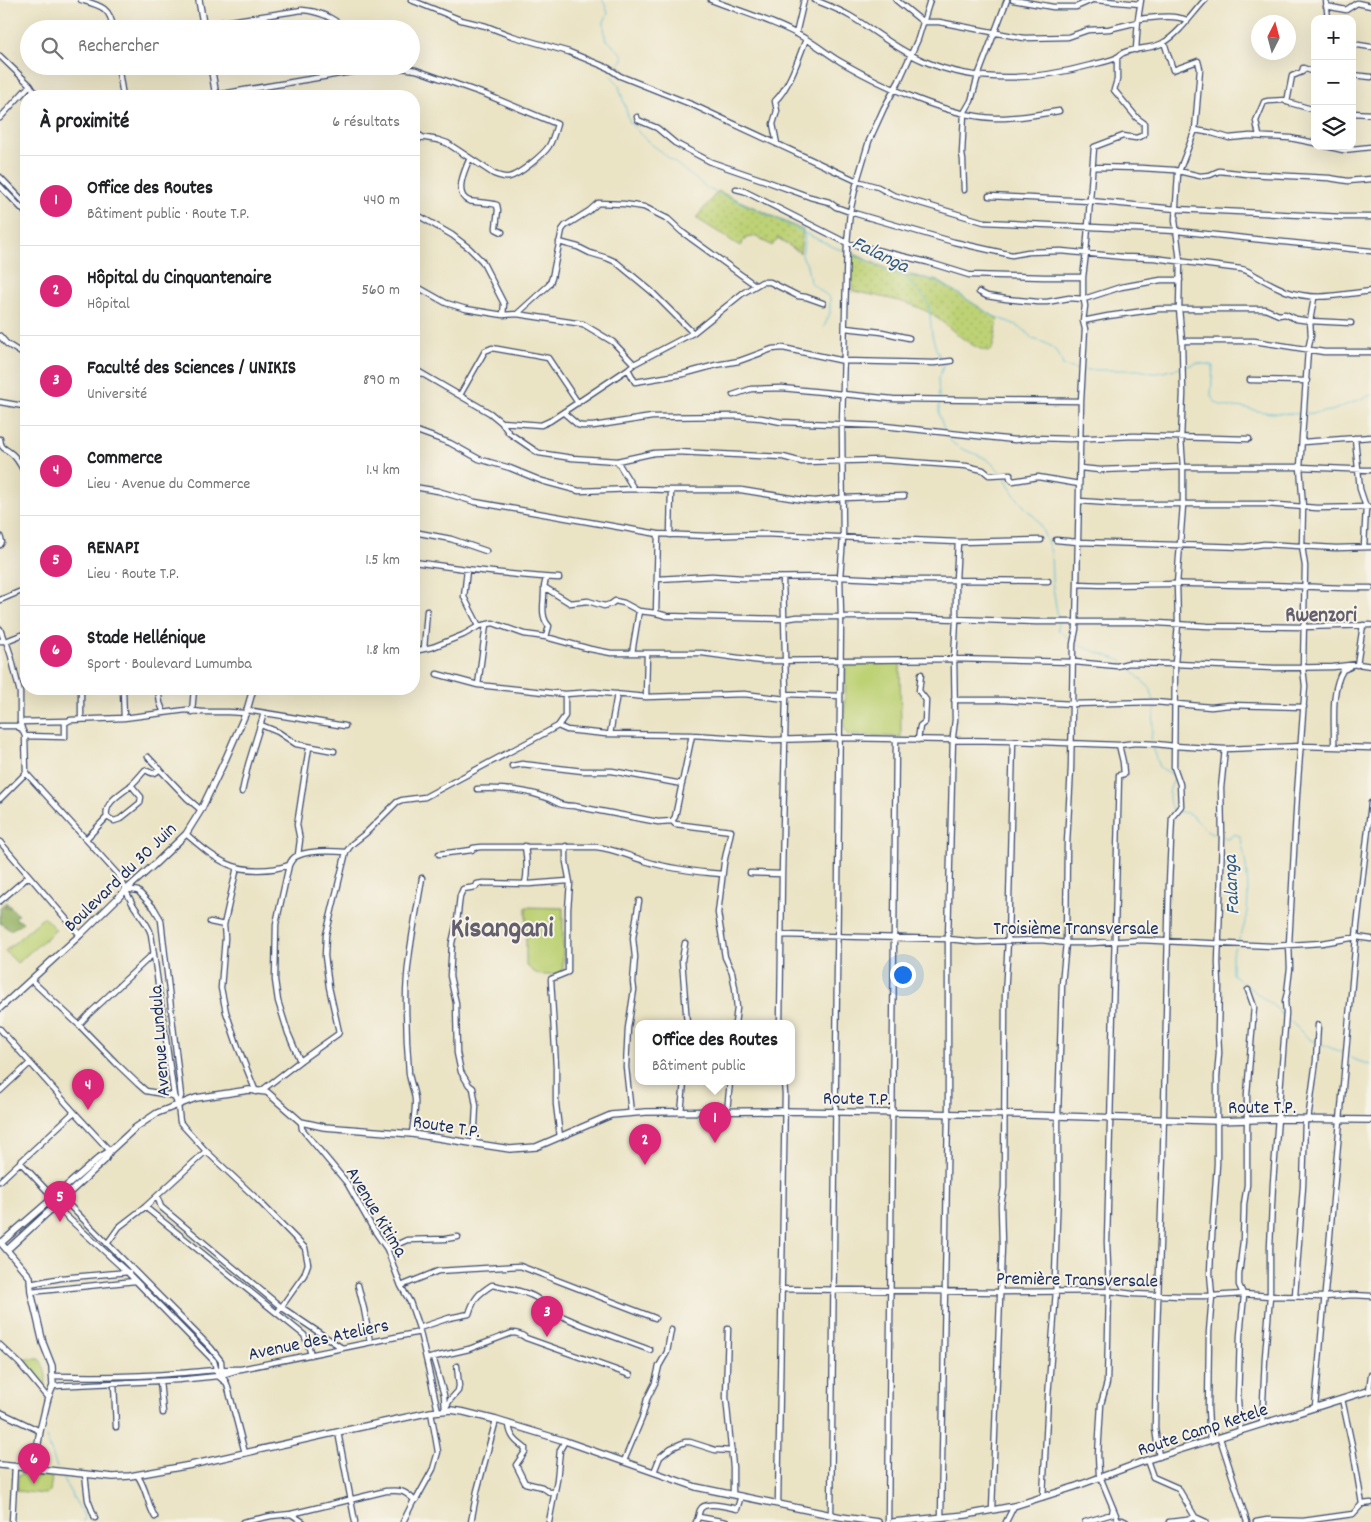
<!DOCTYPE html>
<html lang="fr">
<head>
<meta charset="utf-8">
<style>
	:root { --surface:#fff; --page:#f6f6f6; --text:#202124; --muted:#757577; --line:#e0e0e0; --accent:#db2777 }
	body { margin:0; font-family:Dekko,sans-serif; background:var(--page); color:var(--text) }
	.controls { position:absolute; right:15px; top:15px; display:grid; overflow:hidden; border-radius:10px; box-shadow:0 5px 20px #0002 }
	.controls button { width:45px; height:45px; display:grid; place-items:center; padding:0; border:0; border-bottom:1px solid var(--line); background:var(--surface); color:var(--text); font:25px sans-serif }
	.compass { position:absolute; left:1251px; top:15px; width:45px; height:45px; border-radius:50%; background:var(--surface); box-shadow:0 5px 20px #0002; rotate:6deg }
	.you { position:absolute; left:902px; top:974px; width:18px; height:18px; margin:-12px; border:4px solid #fff; border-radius:50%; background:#1a73e8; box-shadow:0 0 0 8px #1a73e833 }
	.badge { display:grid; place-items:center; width:32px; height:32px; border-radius:50%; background:var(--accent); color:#fff; font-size:16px; font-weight:700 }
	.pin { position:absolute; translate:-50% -41px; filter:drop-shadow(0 1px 2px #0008) }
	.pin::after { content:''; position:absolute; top:26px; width:18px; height:15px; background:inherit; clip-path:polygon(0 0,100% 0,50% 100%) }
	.popup { position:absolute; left:635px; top:1020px; width:160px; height:65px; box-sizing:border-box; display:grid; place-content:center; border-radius:10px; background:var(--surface); filter:drop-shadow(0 1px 4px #0005); font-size:16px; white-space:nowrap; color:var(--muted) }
	.popup b { font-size:19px; color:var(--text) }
	.popup::after { content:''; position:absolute; left:50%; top:100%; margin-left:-10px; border:10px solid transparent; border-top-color:var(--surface) }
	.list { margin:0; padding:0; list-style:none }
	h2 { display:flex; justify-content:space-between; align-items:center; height:65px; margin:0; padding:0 20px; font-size:21px }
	h2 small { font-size:16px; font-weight:400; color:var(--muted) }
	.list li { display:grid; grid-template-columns:32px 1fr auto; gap:15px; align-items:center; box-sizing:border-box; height:90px; padding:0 20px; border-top:1px solid var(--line) }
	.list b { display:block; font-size:19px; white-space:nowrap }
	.list p { margin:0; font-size:16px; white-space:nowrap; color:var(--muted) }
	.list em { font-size:16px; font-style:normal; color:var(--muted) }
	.icon { flex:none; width:28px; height:28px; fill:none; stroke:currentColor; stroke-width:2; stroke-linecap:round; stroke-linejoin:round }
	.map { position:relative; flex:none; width:1371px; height:1522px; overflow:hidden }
	.search { position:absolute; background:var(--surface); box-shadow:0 5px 20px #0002; left:20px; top:20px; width:400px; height:55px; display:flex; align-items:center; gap:12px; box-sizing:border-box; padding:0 18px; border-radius:28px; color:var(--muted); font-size:19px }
	.panel { position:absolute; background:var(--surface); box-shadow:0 5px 20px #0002; left:20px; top:90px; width:400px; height:605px; border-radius:20px }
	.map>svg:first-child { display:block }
	.grass { fill:url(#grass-dots); stroke:#6c8069 }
	.forest { fill:url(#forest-firs); stroke:#587162 }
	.green { fill:#bdd174; stroke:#6c8069 }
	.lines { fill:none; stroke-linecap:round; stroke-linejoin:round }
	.stream { stroke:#5abed8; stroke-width:1 }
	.minor-casing { stroke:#3a4a6d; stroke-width:7 }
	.tertiary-casing { stroke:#3a4a6d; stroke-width:8 }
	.minor { stroke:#fff; stroke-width:4.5 }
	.tertiary { stroke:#fff; stroke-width:5.5 }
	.labels { text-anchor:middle; stroke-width:4; stroke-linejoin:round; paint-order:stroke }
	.street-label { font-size:19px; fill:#1b2f5e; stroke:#f7f3e8 }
	.water-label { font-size:20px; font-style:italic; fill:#2e5a83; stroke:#f7f3e8 }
	.quarter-label { font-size:21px; font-weight:bold; fill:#645f6d; stroke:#f7f3e8 }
	.town-label { font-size:29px; font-weight:bold; fill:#645f6d; stroke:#f7f3e8 }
</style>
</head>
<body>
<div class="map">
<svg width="1371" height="1522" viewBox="0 0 1371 1522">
	<defs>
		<pattern id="grass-dots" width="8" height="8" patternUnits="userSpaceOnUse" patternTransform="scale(1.25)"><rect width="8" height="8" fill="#bdd174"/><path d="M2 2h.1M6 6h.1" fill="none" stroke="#a2b467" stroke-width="1.8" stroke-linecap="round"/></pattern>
		<pattern id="forest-firs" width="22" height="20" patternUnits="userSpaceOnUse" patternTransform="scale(1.25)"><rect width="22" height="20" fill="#96b366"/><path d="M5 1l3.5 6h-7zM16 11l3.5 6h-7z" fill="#7a9257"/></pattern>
	</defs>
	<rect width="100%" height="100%" fill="#f7f3e8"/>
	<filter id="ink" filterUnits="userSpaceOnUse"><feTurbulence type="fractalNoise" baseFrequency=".02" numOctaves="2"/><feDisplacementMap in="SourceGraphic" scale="10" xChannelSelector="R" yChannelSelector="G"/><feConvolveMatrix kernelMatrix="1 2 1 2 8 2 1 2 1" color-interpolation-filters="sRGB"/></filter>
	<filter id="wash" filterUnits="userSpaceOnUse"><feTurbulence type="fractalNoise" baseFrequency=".0096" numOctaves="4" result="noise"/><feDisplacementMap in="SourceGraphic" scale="20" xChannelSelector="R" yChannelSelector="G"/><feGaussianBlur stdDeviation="1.12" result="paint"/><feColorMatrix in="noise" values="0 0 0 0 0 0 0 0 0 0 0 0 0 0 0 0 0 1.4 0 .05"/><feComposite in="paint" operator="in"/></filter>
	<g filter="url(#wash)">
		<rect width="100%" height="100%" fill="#eae3c4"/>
		<path class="grass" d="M718,191L803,230L800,253L778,238L772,246L757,236L746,238L740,246L696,218Z
			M850,252L892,271L938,281L998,319C996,329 995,343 991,351C972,352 946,322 928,312C909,301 875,296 853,291Z"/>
		<path class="forest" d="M6,902L18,915L15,916L18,921L20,920L23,922L20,925L10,930L0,923V907Z"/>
		<path class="green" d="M846,662H900L901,737L848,735L844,726Z
			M526,907L563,908V969L561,974C544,975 538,978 526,965Z
			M44,917L56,930L17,963L5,951Z
			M27,1359H39C45,1368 48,1375 45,1386L40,1385L33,1375L32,1372L24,1365L23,1362Z
			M24,1474L52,1477L50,1491L45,1494L17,1491L18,1476Z"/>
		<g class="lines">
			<path class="stream" d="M603,0L608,13L604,22L605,38L623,55V60L613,70
				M612,74L611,76L618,83L630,123L645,139L708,189L751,207L838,249L844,250
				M803,231L805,236L802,256L807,265L810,282L830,298V313L824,327
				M848,252L887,271L905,277L925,298L929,306L932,335L936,349L941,359
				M905,277L926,278L951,289L991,315L1014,324L1027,332L1032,339C1048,342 1060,350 1063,366L1081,370
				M1184,367L1197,363L1212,365L1213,366L1211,396C1218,410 1233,406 1246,408C1250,409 1254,410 1257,411C1272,414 1287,413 1301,414
				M1085,370H1139L1152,373H1158L1180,368
				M939,398L938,379L944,365L943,363
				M939,402V415L945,432
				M1305,414L1331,411L1371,395
				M947,435C952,450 974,451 986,459C992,463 997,468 1002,473
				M1004,476L1013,493L1027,510L1037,519L1044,534L1051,552L1052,581L1058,619
				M1058,623V630L1071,640
				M1075,642C1089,651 1108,655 1124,662
				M1127,665L1131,668L1137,676L1150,688L1154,701
				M1151,740L1155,705
				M1152,747L1159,767L1172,774L1175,778C1168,790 1167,797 1172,810L1174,811
				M1178,812C1191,811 1196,820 1205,829C1209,832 1215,834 1220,836
				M1224,837L1228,839L1234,834L1240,836C1248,866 1254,915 1237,943
				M1235,947L1232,954V974L1276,1008L1284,1017
				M1288,1019L1309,1039L1315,1042
				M1319,1043L1343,1053
				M1346,1055L1355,1060L1371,1065
				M46,1437L57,1468
				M60,1474L84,1516L83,1522"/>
		</g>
	</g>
	<g filter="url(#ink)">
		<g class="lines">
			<defs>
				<path id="minor" d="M81,0C99,5 111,7 113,29
					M411,0L461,20L486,26L512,36L569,52L608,68L620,76L693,105L857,181L878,187L893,195L984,222L1177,231L1371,251
					M711,0C742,12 777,22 806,39C818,46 829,55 841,62C883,86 946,116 995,118C1017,119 1038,114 1059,111
					M815,0C827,5 838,9 850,16C874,30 897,50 924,61C976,84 1037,80 1091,65C1099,63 1109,61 1116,58C1119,57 1120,54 1123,53C1135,47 1150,50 1163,43C1179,34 1192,14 1205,0
					M896,0L923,22H939L1024,38L1068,37L1088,30L1109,29L1138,22
					M1013,0L1053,7H1076L1092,0
					M1095,0L1140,4
					M1326,0L1328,19
					M1326,6L1346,10L1357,3L1371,6
					M1138,19C1154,18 1171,14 1187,20
					M203,25L302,10C317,11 334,17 345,29
					M796,34L804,0
					M1352,44L1371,47
					M1136,50L1138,19L1141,0
					M0,56L30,85L37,96
					M118,66L123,96
					M1352,75L1371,77
					M216,95C249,89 282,84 316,78C347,73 385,64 416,70L487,95L557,124C555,131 553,139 549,146C544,154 519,175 509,177C504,178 499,176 494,174L447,143L438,140L414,136
					M1287,102L1315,110
					M1352,113L1371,114
					M637,117L638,120L657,128L675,143L711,162L766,181L810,197L829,202L836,207L850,212L954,242L1012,255L1028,252L1061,251L1124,257L1154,258L1241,269C1248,270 1252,274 1258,277C1267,282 1277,287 1286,291C1316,302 1341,294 1371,291
					M0,118L30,85
					M1195,130L1212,133L1229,138L1250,136L1290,138L1315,143
					M1259,136L1256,121L1264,102L1268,101L1286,100L1287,102L1292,76L1302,72L1303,68L1315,72
					M777,144L773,124L777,111L775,101C789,88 799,57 806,39
					M414,146L421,136
					M1326,146L1343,150L1371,147
					M470,158C465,169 453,195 469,201C478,203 488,202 497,205L498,210L496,227V229L502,232
					M1093,167L1141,168L1174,170L1200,176L1210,175L1219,171L1247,174L1329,178L1348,181L1371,179
					M0,177L26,204
					M0,186L26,213
					M736,189L744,191L847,243L927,262L969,275L1044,277H1083
					M964,190L963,160L962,154L964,113L971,101L978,76L1007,0
					M989,196L1090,201L1176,209L1344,217H1371
					M414,213L452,235L469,248L482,261L502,300L504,304L503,315
					M559,242L578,247L590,253L607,258L616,262L651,291L693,333
					M414,285L446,303L466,309L503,315L517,314L583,324L613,342L634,364
					M979,292L987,296L1006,299L1038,302H1047L1069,298L1084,299L1121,287L1161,280H1180
					M517,314L549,285L552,278L562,230L565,226L589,211L598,203L624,204L644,207L668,219L682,232L755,285
					M1083,321L1108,316L1159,309H1265L1279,315L1285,314L1296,319L1310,321L1351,323
					M845,328L882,332L909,338
					M0,336L7,344L26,356
					M1182,341H1254L1324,352H1371
					M414,369L490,413L501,422L509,433L534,450L539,453L572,458L617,461L654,453L677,452L783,457L802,462L882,460L966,466L983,470L989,475L1010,474V478L1013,481L1038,477L1079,484
					M628,369L635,382L683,374L716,365L739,361L772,349L783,348L844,361L934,363L951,361
					M1250,380L1307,381
					M460,395L485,351L492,348L548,358L578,403
					M733,395L751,389L782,388L893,399L1081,401
					M0,402L23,406L26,405
					M564,413L578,425L582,426H593L652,417L736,416L761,418L781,422L884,426L1015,440L1035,438L1070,439L1134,436L1249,439
					M501,422L541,425L550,421L628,369L634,364L693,333L743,293L762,282H770L798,296L806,297L823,303
					M414,430L450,443L479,459L510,468L542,481L579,491L634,489L671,490H741L803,500L815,501L842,498L904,496
					M1355,438L1360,489L1366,507L1364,547
					M0,439C1,450 6,448 12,454C18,459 22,468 26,475
					M1303,442L1371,437
					M617,461L634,489
					M1080,468L1100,470L1183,467H1300L1371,470
					M414,487L438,491L475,502L658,534L707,536L763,534L958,542L1041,540
					M1080,501L1122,504H1266L1317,508L1371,507
					M414,532L451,539L486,551
					M670,535L671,490
					M0,536L2,542L0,545
					M1056,540L1078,542L1244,547L1264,544L1336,548L1371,547
					M414,562C462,569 511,575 559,578
					M467,570L464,597L479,626
					M546,578L544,587L570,603L588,601L604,606L611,604L615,601L624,603L639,611L656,613L667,616L784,619L797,617H901L1036,622H1141L1207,626L1303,627L1371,625
					M658,579L712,576L743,578L840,577L902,580H956L1048,581
					M1077,584C1107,586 1138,584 1169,584C1193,583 1217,585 1241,585C1285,584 1328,589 1371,588
					M544,587C545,600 539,616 549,626L546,637
					M0,600L26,589
					M656,613L658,534
					M0,629L4,640
					M0,641H6L26,633
					M414,649L419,650L433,647L463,635L479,626L493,623L524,634L546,637L590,649L611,653H702L761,661L954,659L1074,662L1117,666L1129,663L1175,664L1275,668L1333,667L1358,664L1371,666
					M424,649L427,611
					M632,653L639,611
					M1357,665L1363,625
					M437,674L478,685L553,693L565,694L594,692L646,697L744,694L786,699
					M478,685L486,625
					M81,689V720
					M123,689L124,718
					M158,689L160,703L164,713
					M786,694L840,696
					M646,697L647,653
					M954,700H1003L1072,704L1155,702L1211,707L1229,705L1304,707
					M247,710L345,726
					M192,712L194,689
					M20,722L67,721
					M261,725L278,732L296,744L334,751
					M0,726H16L22,729
					M558,726L567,730L606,734L692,735L773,740L839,738L1013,741L1119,745L1135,743L1156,744L1174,746L1225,749L1302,746L1371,748
					M610,734L617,694
					M25,736L65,737V723L70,720L124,718L186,710L202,712H228L245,713
					M918,740L920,726L925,722L926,700L919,691L921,674
					M1119,745L1123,762L1124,774L1119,775L1107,1242L1109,1291L1107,1383L1101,1404L1098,1455L1099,1474L1118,1520H1122L1126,1522
					M1334,747C1335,722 1330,691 1343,670L1350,667
					M148,757L187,798L201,810
					M512,766L522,764L583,771H612L682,784
					M26,773L120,877C124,885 126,892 130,899C136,912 147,921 151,934L174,1096L178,1105L180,1122L184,1127L206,1151L257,1199L305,1248L308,1264L304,1275L277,1313
					M477,789C500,788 522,789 544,797C558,801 556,806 574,806L658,822L672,821L675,824L731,831L724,863L718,913L725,957L732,972L735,988L737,1008L735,1024
					M242,792L248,765L264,713
					M0,799L26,773L25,736L22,729L20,722V693L11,656L6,641
					M107,817L114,821L120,819L140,803L141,797L131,785
					M672,821L675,817L692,735
					M186,834C199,845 212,857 228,864C245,872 272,871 289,865C291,861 293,857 297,856C309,850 332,851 346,852
					M86,839L107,817C104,803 119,795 129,787C135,782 140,776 145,770C153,773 152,776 160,769
					M0,842L80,935
					M439,854L472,850L473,848L481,847H596C615,849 628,856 645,861C670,869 696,872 722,874
					M298,855L300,840L297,825L309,747
					M289,865L276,924L275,980L278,1001L288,1033L300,1061
					M237,867L224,925L225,938L221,988L226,1012L238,1047L256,1092
					M750,873L782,874
					M525,884C528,871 527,859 525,846
					M127,889L138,891L154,908L161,920L181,1096L178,1105
					M0,901L29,876
					M210,922L224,925
					M781,935L948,939L977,942L1041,940L1066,943H1091L1139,940L1272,946L1322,943L1357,937L1371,939
					M685,943L682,960L687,1024
					M31,980L79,1025L116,1063L138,1084L146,1091L174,1096
					M780,1024L782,874L786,694L783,578
					M79,1025L90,1013L153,954
					M0,1029L74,1112L110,1151
					M0,1091L30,1063
					M261,1091L300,1061L338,1034L339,1032L329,987L325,956L326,935L346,852L352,844L366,833L397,802L402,800L425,797L558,726L565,716V694
					M727,1111L730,1082
					M681,1112L684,1082
					M631,1113L626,1067L628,1028L634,990L633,982L635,957L633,938L639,901
					M1308,1120L1316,1061L1318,1025
					M301,1122L302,1129L347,1183L372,1227L387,1249L401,1286L410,1302L419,1328L438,1411
					M412,1134C413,1122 416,1111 415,1099C414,1090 410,1082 409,1073C407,1049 406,1024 406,1000C406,960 416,917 422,878
					M560,1137L556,1104V1067L551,979L568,972V909L570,883L566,862V846
					M474,1144L476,1106L473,1088L469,1085L461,1072L457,1053L456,1003L450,976L452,943L457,921L460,896L463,889L476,887L477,884L483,883L529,884L568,881
					M20,1162L50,1194V1196
					M0,1181L74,1112
					M50,1194H57L63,1199L211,1348L221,1361L222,1375L227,1384L245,1453
					M157,1196L161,1207L281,1307L342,1348
					M54,1205L127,1272L214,1361L218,1376L224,1381
					M145,1207L304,1335L308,1344L311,1355
					M107,1244L119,1227L145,1207L206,1151
					M387,1249L407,1240L445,1239L458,1237
					M30,1284L61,1278L129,1272
					M358,1285L364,1309L370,1342
					M401,1286L438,1271L520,1266L655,1318
					M781,1289L999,1292L1109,1291L1133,1294L1181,1296H1212L1243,1294L1270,1296L1324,1297L1353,1295L1371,1296
					M31,1292L135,1281
					M1295,1296L1303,1186L1305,1120
					M419,1328L449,1318L469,1314C474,1298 478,1294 492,1285C503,1287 529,1292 538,1299C543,1302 543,1307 548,1310L582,1325L650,1350
					M728,1329L726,1397L733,1467V1494
					M0,1345L19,1363L48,1398
					M433,1357L444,1395L445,1410
					M426,1359L469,1349L512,1333C518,1333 521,1334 526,1338L630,1375
					M52,1376C94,1377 137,1377 180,1373C201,1372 220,1368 241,1369L420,1332
					M160,1381L163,1413
					M114,1383L116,1427
					M53,1386L178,1380L218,1376L238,1370
					M1369,1391L1371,1375
					M1342,1399L1353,1450L1362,1504
					M1315,1407L1357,926L1371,803
					M445,1409L450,1400L458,1391L459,1386L457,1366
					M0,1412L40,1431
					M509,1424C510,1436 515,1441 525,1448V1452L516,1465L525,1483L542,1487L549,1492H554
					M1262,1424L1265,1357L1270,1296V1247L1273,1183L1286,1013L1285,1001L1287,993L1290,968L1289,944L1297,794L1305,686L1303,668L1305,566L1302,546L1303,507L1300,467L1308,350L1311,336L1310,321L1314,298
					M1240,1431L1238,1400L1239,1369L1240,1335L1244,1296L1239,1285V1275L1243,1241L1244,1204L1247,1185V1094L1254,1007L1248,990
					M338,1432L355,1522
					M1220,1438L1247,1522
					M1210,1441L1208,1409L1209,1332L1212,1296L1210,1273L1211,1251L1217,1164V1077L1219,1053L1218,1030L1219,986L1218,963L1222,837L1221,788L1225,749
					M1159,1457L1155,1428L1156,1360L1163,1155L1169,884L1172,817L1181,806L1180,784L1174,767L1175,664L1178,623L1177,584L1183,505V467L1181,438L1183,394L1182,341L1179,309L1180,261L1175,220L1178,174L1195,130L1200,69L1198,61L1173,70L1164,42
					M1147,1460L1153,1477L1178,1488L1198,1522
					M624,1461L642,1418L647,1399L655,1383L659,1366L667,1352L671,1330
					M654,1472L660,1457L671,1448L685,1442H690L715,1450L732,1451
					M85,1474L88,1500L95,1518
					M137,1475C147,1488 147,1504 155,1517
					M1043,1497L1048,1397L1056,1291L1055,1276L1058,1190V1116L1062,984L1066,943L1067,843L1071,768L1073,644L1076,629L1081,401L1085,329L1083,321L1085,306L1083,295V277L1086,253L1094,147L1123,136L1136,138L1144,135V123L1137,118L1114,90L1117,80V57
					M778,1503L785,1094L784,1082
					M992,1510L1002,1245L1001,1205L1004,1188L1005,997L1008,940L1013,741
					M291,1514L303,1522
					M831,1514L841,617L840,577L843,538L842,424L847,243L850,212L857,181L869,141L884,108L899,81L918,39L930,0
					M699,1517L726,1522
					M941,1518L948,1113V939L953,736L955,720L954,659L956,620V580L958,542
					M12,1522L15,1466
					M243,1522L271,1516L291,1514L386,1491C400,1490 404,1490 414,1500
					M403,1522L414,1500H416L433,1469L438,1452L431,1412
					M471,1522L477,1491L496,1420
					M549,1522L557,1480L560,1450L565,1441
					M696,1522C699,1517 698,1515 700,1510C704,1500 729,1507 737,1509L741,1496
					M888,1522L896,740
					M1006,1522L1014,1506
					M1085,1522L1112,1514L1113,1508
					M1169,1522L1187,1520L1195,1517L1206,1522
					M1256,1522L1267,1520L1303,1521L1353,1514L1362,1504L1371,1503"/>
				<path id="tertiary" d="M199,0L204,29
					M211,66L216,96
					M0,1008L80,935L127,889L156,863L186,834L201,810L226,758L247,710L253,689
					M0,1242L30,1277L31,1292L43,1343L52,1366L53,1386L48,1398L40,1431L34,1468
					M1,1243L100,1157L110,1151L135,1128L157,1113L196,1098L249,1090L267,1092L301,1122L324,1127L412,1134L510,1149L536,1147L611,1115L646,1112L784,1111L1025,1115L1218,1121L1278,1119L1371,1120
					M8,1249L105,1160L110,1151
					M0,1465L113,1477L130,1476L191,1465L338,1432L431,1412L451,1410L464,1412L496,1420L565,1441L696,1487L841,1517L878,1522
					M893,1522L966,1515L1014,1506L1074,1487L1147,1460L1371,1390"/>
			</defs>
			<use href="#minor" class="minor-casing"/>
			<use href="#tertiary" class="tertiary-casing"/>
			<use href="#minor" class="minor"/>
			<use href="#tertiary" class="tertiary"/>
		</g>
	</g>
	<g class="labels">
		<g class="street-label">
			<text transform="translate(119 876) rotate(-44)" y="7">Boulevard du 30 Juin</text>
			<text x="1076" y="934">Troisième Transversale</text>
			<text transform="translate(158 1041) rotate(-94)" y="7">Avenue Lundula</text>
			<text transform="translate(857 1097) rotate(1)" y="7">Route T.P.</text>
			<text x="1262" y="1113">Route T.P.</text>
			<text transform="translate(447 1125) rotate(9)" y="7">Route T.P.</text>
			<text transform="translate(378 1211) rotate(59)" y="7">Avenue Kitima</text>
			<text transform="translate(1077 1278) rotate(1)" y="7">Première Transversale</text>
			<text transform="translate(318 1338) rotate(-12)" y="7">Avenue des Ateliers</text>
			<text transform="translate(1202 1428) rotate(-18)" y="7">Route Camp Ketele</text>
		</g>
		<g class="water-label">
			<text transform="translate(881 253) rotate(26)" y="7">Falanga</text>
			<text transform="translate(1230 885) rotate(-93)" y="7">Falanga</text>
		</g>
		<g class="quarter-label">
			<text x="1321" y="621">Rwenzori</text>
		</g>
		<g class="town-label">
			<text x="502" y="936">Kisangani</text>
		</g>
	</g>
</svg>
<div class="controls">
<button>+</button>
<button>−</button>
<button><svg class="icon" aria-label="layers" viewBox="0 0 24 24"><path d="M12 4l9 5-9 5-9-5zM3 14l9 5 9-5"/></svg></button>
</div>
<svg class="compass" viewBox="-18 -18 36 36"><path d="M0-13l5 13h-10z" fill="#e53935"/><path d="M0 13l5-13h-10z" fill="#757577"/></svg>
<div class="you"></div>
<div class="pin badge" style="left:715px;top:1143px">1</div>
<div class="popup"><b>Office des Routes</b>Bâtiment public</div>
<div class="pin badge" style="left:645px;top:1165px">2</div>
<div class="pin badge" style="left:547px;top:1337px">3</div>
<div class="pin badge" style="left:88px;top:1110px">4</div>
<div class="pin badge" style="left:60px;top:1222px">5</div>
<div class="pin badge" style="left:34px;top:1484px">6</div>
<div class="search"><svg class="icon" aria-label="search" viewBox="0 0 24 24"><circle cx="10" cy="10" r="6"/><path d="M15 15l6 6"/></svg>Rechercher</div>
<section class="panel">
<h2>À proximité<small>6 résultats</small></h2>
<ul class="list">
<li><span class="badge">1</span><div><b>Office des Routes</b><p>Bâtiment public · Route T.P.</p></div><em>440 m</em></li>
<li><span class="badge">2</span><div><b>Hôpital du Cinquantenaire</b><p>Hôpital</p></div><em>560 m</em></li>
<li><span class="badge">3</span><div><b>Faculté des Sciences / UNIKIS</b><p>Université</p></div><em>890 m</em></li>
<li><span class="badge">4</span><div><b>Commerce</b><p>Lieu · Avenue du Commerce</p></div><em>1.4 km</em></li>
<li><span class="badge">5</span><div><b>RENAPI</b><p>Lieu · Route T.P.</p></div><em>1.5 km</em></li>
<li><span class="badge">6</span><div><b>Stade Hellénique</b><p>Sport · Boulevard Lumumba</p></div><em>1.8 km</em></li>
</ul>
</section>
</div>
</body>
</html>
